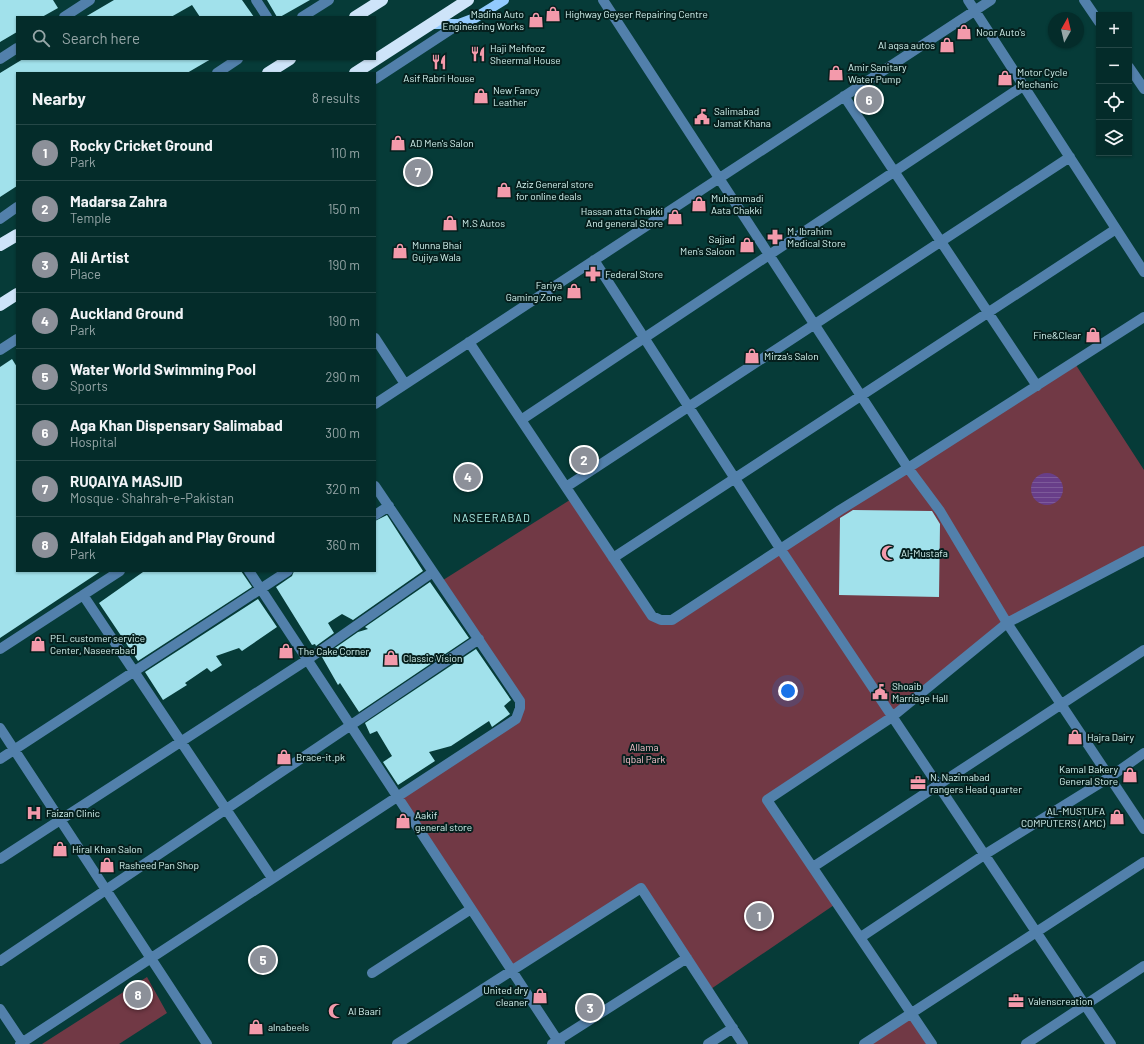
<!DOCTYPE html>
<html lang="en">
<head>
<meta charset="utf-8">
<style>
	:root { --surface:#042c2a; --page:#0d3432; --text:#f1f3f6; --muted:#97a7a8; --line:#254847; --accent:#8c9099 }
	body { margin:0; font-family:Barlow,sans-serif; background:var(--page); color:var(--text) }
	.controls { position:absolute; right:12px; top:12px; display:grid; overflow:hidden; border-radius:0px; box-shadow:0 1px 3px #0004 }
	.controls button { width:36px; height:36px; display:grid; place-items:center; padding:0; border:0; border-bottom:1px solid var(--line); background:var(--surface); color:var(--text); font:20px sans-serif }
	.compass { position:absolute; left:1048px; top:12px; width:36px; height:36px; border-radius:50%; background:var(--surface); box-shadow:0 1px 3px #0004; rotate:8deg }
	.you { position:absolute; left:788px; top:691px; width:14px; height:14px; margin:-10px; border:3px solid #fff; border-radius:50%; background:#1a73e8; box-shadow:0 0 0 6px #1a73e833 }
	.badge { display:grid; place-items:center; width:26px; height:26px; border-radius:50%; background:var(--accent); color:#fff; font-size:13px; font-weight:700 }
	.pin { position:absolute; translate:-50% -50%; border:2px solid #fff; box-shadow:0 1px 4px #0006 }
	.list { margin:0; padding:0; list-style:none }
	h2 { display:flex; justify-content:space-between; align-items:center; height:52px; margin:0; padding:0 16px; font-size:17px }
	h2 small { font-size:13px; font-weight:400; color:var(--muted) }
	.list li { display:grid; grid-template-columns:26px 1fr auto; gap:12px; align-items:center; box-sizing:border-box; height:56px; padding:0 16px; border-top:1px solid var(--line) }
	.list b { display:block; font-size:15px; white-space:nowrap }
	.list p { margin:0; font-size:13px; white-space:nowrap; color:var(--muted) }
	.list em { font-size:13px; font-style:normal; color:var(--muted) }
	.icon { flex:none; width:22px; height:22px; fill:none; stroke:currentColor; stroke-width:2; stroke-linecap:round; stroke-linejoin:round }
	.map { position:relative; flex:none; width:1144px; height:1044px; overflow:hidden }
	.search { position:absolute; background:var(--surface); box-shadow:0 1px 3px #0004; left:16px; top:16px; width:360px; height:44px; display:flex; align-items:center; gap:10px; box-sizing:border-box; padding:0 14px; border-radius:0px; color:var(--muted); font-size:15px }
	.panel { position:absolute; background:var(--surface); box-shadow:0 1px 3px #0004; left:16px; top:72px; width:360px; height:500px; border-radius:0px }
	.map>svg:first-child { display:block }
	.green { fill:#713945 }
	.water { fill:url(#water-rules) }
	.building { fill:#a1e1eb }
	.lines { fill:none; stroke-linecap:round; stroke-linejoin:round }
	.minor { stroke:#5280ab; stroke-width:10 }
	.major { stroke:#92cafe; stroke-width:10 }
	.highway { stroke:#cee4f9; stroke-width:12 }
	.labels { text-anchor:middle; stroke-width:4; stroke-linejoin:round; paint-order:stroke }
	.poi-label { font-size:10px; fill:#d5f4f0; stroke:#051f1d; text-anchor:start }
	.park-label { font-size:10px; fill:#f7c2cb; stroke:#051f1d }
	.neighbourhood-label { font-size:11px; letter-spacing:1px; fill:#abece5; stroke:#051f1d }
</style>
</head>
<body>
<div class="map">
<svg width="1144" height="1044" viewBox="0 0 1144 1044">
	<defs>
		<pattern id="water-rules" width="6" height="5" patternUnits="userSpaceOnUse"><rect width="6" height="5" fill="#683e89"/><path d="M0 2.5h6" fill="none" stroke="#7d5a9a"/></pattern>
	</defs>
	<rect width="100%" height="100%" fill="#063b38"/>
	<path class="green" d="M1074,362L1144,470V547L1007,623L892,717L767,800L837,903L708,991L641,888L512,970L397,796L515,719L520,708L440,582L573,498L651,616L672,620Z
		M147,977L167,1013L119,1044H42Z
		M912,1013L932,1044H864Z"/>
	<path class="water" d="M1031 489a16 16 0 1 1 32 0a16 16 0 1 1-32 0Z"/>
	<path class="building" d="M0,0H53L58,8L42,17H17V32L0,42Z
		M114,0H242L254,17H200L192,5L171,17H85Z
		M267,0H310L280,17H277Z
		M23,59H211L187,73H17V186L0,197V73Z
		M12,359L17,367V571H101L0,638V367Z
		M853,510L932,511L940,524L939,597L839,595L840,518Z
		M387,515L423,571L353,620L342,614L328,623L334,633L316,646L315,644L312,645L276,587L292,576L294,571H375V521Z
		M149,571H241L252,587L138,661L99,603L143,572Z
		M430,582L469,638L359,712L340,683L338,685L322,657L358,632L368,629L365,627Z
		M258,599L277,627L242,651L239,648L216,656L222,665L211,672L207,668L185,683L187,685L163,700L145,672Z
		M476,649L511,700L504,706L510,714L492,727L489,721L451,746L429,752L435,761L398,785L383,762L392,756L377,731L370,734L365,723Z"/>
	<g class="lines">
		<path class="minor" d="M256,0L267,17
			M603,0L908,468L940,511L1007,623L1144,829
			M968,0L1144,272
			M1084,0L1099,22
			M64,17L90,0
			M302,17L329,0
			M0,59L17,48
			M1129,67L1144,89
			M217,73L238,59
			M375,79L459,24
			M844,96L1037,386
			M0,219L17,207
			M594,260L781,550L1111,1044
			M375,338L405,384
			M469,342L652,616L661,620H672L840,510L908,468L1144,317
			M0,350L17,339
			M375,404L991,0
			M521,420L1023,86
			M566,487L1070,157
			M375,515L389,506
			M613,558L1116,229
			M249,571L560,1044
			M83,595L272,878
			M0,649L120,571
			M0,728L207,1044
			M0,759L288,571
			M0,859L307,660L433,572
			M813,867L1144,650
			M861,937L984,855L1110,777L1144,753
			M0,961L479,639
			M372,973L471,909
			M0,1009L22,1042
			M20,1044L516,719L520,708V701L375,486
			M397,1044L641,888L743,1044
			M552,1044L687,958
			M708,1044L733,1028
			M864,1044L1144,862
			M932,1044L767,800L892,717L1007,623L1144,551
			M1026,1044L1144,966"/>
		<path class="major" d="M430,24H459L475,18L504,0"/>
		<path class="highway" d="M355,17L382,0
			M268,73L290,59
			M355,73L468,0
			M0,245L17,235
			M0,305L17,294"/>
	</g>
	<defs>
		<symbol id="shop-bare" viewBox="-9 -9 18 18"><path d="M-5-2.5h2.3a2.7 3.5 0 0 1 5.4 0H5L5.5 6h-11ZM-1.5-2.5h3a1.5 2.3 0 0 0-3 0Z" fill="#f39aab" stroke="#051f1d" stroke-width="2.5" paint-order="stroke"/></symbol>
		<symbol id="restaurant-bare" viewBox="-9 -9 18 18"><path d="M-5-6h1v4h1v-4h1v4h1v-4h1v5L-1.5 .5V6h-2V.5L-5-1ZM5-6V6H3V1.5H1.5Q1.5-4 5-6Z" fill="#f39aab" stroke="#051f1d" stroke-width="2.5" paint-order="stroke"/></symbol>
		<symbol id="civic-bare" viewBox="-9 -9 18 18"><path d="M-.6-6.5H3V-4.5H.6V-3L4-1V1h2V6H-6V1h2V-1L-.6-3ZM-1.2 2.5V6h2.4V2.5Z" fill="#f39aab" stroke="#051f1d" stroke-width="2.5" paint-order="stroke"/></symbol>
		<symbol id="pharmacy-bare" viewBox="-9 -9 18 18"><path d="M-2-6h4v4h4v4h-4v4h-4v-4h-4v-4h4Z" fill="#f39aab" stroke="#051f1d" stroke-width="2.5" paint-order="stroke"/></symbol>
		<symbol id="mosque-bare" viewBox="-9 -9 18 18"><path d="M3.5-4.9A6 6 0 1 0 3.5 4.9A5 5 0 1 1 3.5-4.9Z" fill="#f39aab" stroke="#051f1d" stroke-width="2.5" paint-order="stroke"/></symbol>
		<symbol id="office-bare" viewBox="-9 -9 18 18"><path d="M-6-3h4V-5.5h4V-3h4V5H-6ZM-1-4.5V-3h2v-1.5ZM-6 0V1H6V0Z" fill="#f39aab" stroke="#051f1d" stroke-width="2.5" paint-order="stroke"/></symbol>
		<symbol id="hospital-bare" viewBox="-9 -9 18 18"><path d="M-5-5h3v3.5h4V-5h3V5h-3V1.5h-4V5h-3Z" fill="#f39aab" stroke="#051f1d" stroke-width="2.5" paint-order="stroke"/></symbol>
	</defs>
	<g fill-rule="evenodd">
		<use href="#shop-bare" x="542" y="3" width="22" height="22"/>
		<use href="#shop-bare" x="525" y="9" width="22" height="22"/>
		<use href="#shop-bare" x="953" y="21" width="22" height="22"/>
		<use href="#shop-bare" x="936" y="34" width="22" height="22"/>
		<use href="#restaurant-bare" x="467" y="43" width="22" height="22"/>
		<use href="#restaurant-bare" x="428" y="51" width="22" height="22"/>
		<use href="#shop-bare" x="825" y="62" width="22" height="22"/>
		<use href="#shop-bare" x="994" y="67" width="22" height="22"/>
		<use href="#shop-bare" x="470" y="85" width="22" height="22"/>
		<use href="#civic-bare" x="691" y="106" width="22" height="22"/>
		<use href="#shop-bare" x="387" y="132" width="22" height="22"/>
		<use href="#shop-bare" x="493" y="179" width="22" height="22"/>
		<use href="#shop-bare" x="688" y="193" width="22" height="22"/>
		<use href="#shop-bare" x="664" y="206" width="22" height="22"/>
		<use href="#shop-bare" x="439" y="212" width="22" height="22"/>
		<use href="#pharmacy-bare" x="764" y="226" width="22" height="22"/>
		<use href="#shop-bare" x="736" y="234" width="22" height="22"/>
		<use href="#shop-bare" x="389" y="240" width="22" height="22"/>
		<use href="#pharmacy-bare" x="582" y="263" width="22" height="22"/>
		<use href="#shop-bare" x="563" y="280" width="22" height="22"/>
		<use href="#shop-bare" x="1082" y="324" width="22" height="22"/>
		<use href="#shop-bare" x="741" y="345" width="22" height="22"/>
		<use href="#mosque-bare" x="878" y="542" width="22" height="22"/>
		<use href="#shop-bare" x="27" y="633" width="22" height="22"/>
		<use href="#shop-bare" x="275" y="640" width="22" height="22"/>
		<use href="#shop-bare" x="380" y="647" width="22" height="22"/>
		<use href="#civic-bare" x="869" y="681" width="22" height="22"/>
		<use href="#shop-bare" x="1064" y="726" width="22" height="22"/>
		<use href="#shop-bare" x="273" y="746" width="22" height="22"/>
		<use href="#shop-bare" x="1119" y="764" width="22" height="22"/>
		<use href="#office-bare" x="907" y="772" width="22" height="22"/>
		<use href="#hospital-bare" x="23" y="802" width="22" height="22"/>
		<use href="#shop-bare" x="1106" y="806" width="22" height="22"/>
		<use href="#shop-bare" x="392" y="810" width="22" height="22"/>
		<use href="#shop-bare" x="49" y="838" width="22" height="22"/>
		<use href="#shop-bare" x="96" y="854" width="22" height="22"/>
		<use href="#shop-bare" x="529" y="985" width="22" height="22"/>
		<use href="#office-bare" x="1005" y="990" width="22" height="22"/>
		<use href="#mosque-bare" x="325" y="1000" width="22" height="22"/>
		<use href="#shop-bare" x="245" y="1016" width="22" height="22"/>
	</g>
	<g class="labels">
		<g class="poi-label">
			<text x="524" y="18" text-anchor="end">Madina Auto<tspan x="524" dy="12">Engineering Works</tspan></text>
			<text x="565" y="18">Highway Geyser Repairing Centre</text>
			<text x="976" y="36">Noor Auto's</text>
			<text x="935" y="49" text-anchor="end">Al aqsa autos</text>
			<text x="490" y="52">Haji Mehfooz<tspan x="490" dy="12">Sheermal House</tspan></text>
			<text x="848" y="71">Amir Sanitary<tspan x="848" dy="12">Water Pump</tspan></text>
			<text x="1017" y="76">Motor Cycle<tspan x="1017" dy="12">Mechanic</tspan></text>
			<text x="439" y="82" text-anchor="middle">Asif Rabri House</text>
			<text x="493" y="94">New Fancy<tspan x="493" dy="12">Leather</tspan></text>
			<text x="714" y="115">Salimabad<tspan x="714" dy="12">Jamat Khana</tspan></text>
			<text x="410" y="147">AD Men's Salon</text>
			<text x="516" y="188">Aziz General store<tspan x="516" dy="12">for online deals</tspan></text>
			<text x="711" y="202">Muhammadi<tspan x="711" dy="12">Aata Chakki</tspan></text>
			<text x="663" y="215" text-anchor="end">Hassan atta Chakki<tspan x="663" dy="12">And general Store</tspan></text>
			<text x="462" y="227">M.S Autos</text>
			<text x="787" y="235">M. Ibrahim<tspan x="787" dy="12">Medical Store</tspan></text>
			<text x="735" y="243" text-anchor="end">Sajjad<tspan x="735" dy="12">Men's Saloon</tspan></text>
			<text x="412" y="249">Munna Bhai<tspan x="412" dy="12">Gujiya Wala</tspan></text>
			<text x="605" y="278">Federal Store</text>
			<text x="562" y="289" text-anchor="end">Fariya<tspan x="562" dy="12">Gaming Zone</tspan></text>
			<text x="1081" y="339" text-anchor="end">Fine&amp;Clear</text>
			<text x="764" y="360">Mirza's Salon</text>
			<text x="901" y="557">Al-Mustafa</text>
			<text x="50" y="642">PEL customer service<tspan x="50" dy="12">Center, Naseerabad</tspan></text>
			<text x="298" y="655">The Cake Corner</text>
			<text x="403" y="662">Classic Vision</text>
			<text x="892" y="690">Shoaib<tspan x="892" dy="12">Marriage Hall</tspan></text>
			<text x="1087" y="741">Hajra Dairy</text>
			<text x="296" y="761">Brace-it.pk</text>
			<text x="1118" y="773" text-anchor="end">Kamal Bakery<tspan x="1118" dy="12">General Store</tspan></text>
			<text x="930" y="781">N. Nazimabad<tspan x="930" dy="12">rangers Head quarter</tspan></text>
			<text x="1105" y="815" text-anchor="end">AL-MUSTUFA<tspan x="1105" dy="12">COMPUTERS ( AMC)</tspan></text>
			<text x="46" y="817">Faizan Clinic</text>
			<text x="415" y="819">Aakif<tspan x="415" dy="12">general store</tspan></text>
			<text x="72" y="853">Hiral Khan Salon</text>
			<text x="119" y="869">Rasheed Pan Shop</text>
			<text x="528" y="994" text-anchor="end">United dry<tspan x="528" dy="12">cleaner</tspan></text>
			<text x="1028" y="1005">Valenscreation</text>
			<text x="348" y="1015">Al Baari</text>
			<text x="268" y="1031">alnabeels</text>
		</g>
		<g class="park-label">
			<text x="644" y="751">Allama<tspan x="644" dy="12">Iqbal Park</tspan></text>
		</g>
		<g class="neighbourhood-label">
			<text x="492" y="522">NASEERABAD</text>
		</g>
	</g>
</svg>
<div class="controls">
<button>+</button>
<button>−</button>
<button><svg class="icon" aria-label="locate" viewBox="0 0 24 24"><circle cx="12" cy="12" r="6"/><path d="M12 2v4M12 18v4M2 12h4M18 12h4"/></svg></button>
<button><svg class="icon" aria-label="layers" viewBox="0 0 24 24"><path d="M12 4l9 5-9 5-9-5zM3 14l9 5 9-5"/></svg></button>
</div>
<svg class="compass" viewBox="-18 -18 36 36"><path d="M0-13l5 13h-10z" fill="#e53935"/><path d="M0 13l5-13h-10z" fill="#97a7a8"/></svg>
<div class="you"></div>
<div class="pin badge" style="left:759px;top:916px">1</div>
<div class="pin badge" style="left:584px;top:460px">2</div>
<div class="pin badge" style="left:590px;top:1008px">3</div>
<div class="pin badge" style="left:468px;top:477px">4</div>
<div class="pin badge" style="left:263px;top:960px">5</div>
<div class="pin badge" style="left:869px;top:100px">6</div>
<div class="pin badge" style="left:418px;top:172px">7</div>
<div class="pin badge" style="left:138px;top:995px">8</div>
<div class="search"><svg class="icon" aria-label="search" viewBox="0 0 24 24"><circle cx="10" cy="10" r="6"/><path d="M15 15l6 6"/></svg>Search here</div>
<section class="panel">
<h2>Nearby<small>8 results</small></h2>
<ul class="list">
<li><span class="badge">1</span><div><b>Rocky Cricket Ground</b><p>Park</p></div><em>110 m</em></li>
<li><span class="badge">2</span><div><b>Madarsa Zahra</b><p>Temple</p></div><em>150 m</em></li>
<li><span class="badge">3</span><div><b>Ali Artist</b><p>Place</p></div><em>190 m</em></li>
<li><span class="badge">4</span><div><b>Auckland Ground</b><p>Park</p></div><em>190 m</em></li>
<li><span class="badge">5</span><div><b>Water World Swimming Pool</b><p>Sports</p></div><em>290 m</em></li>
<li><span class="badge">6</span><div><b>Aga Khan Dispensary Salimabad</b><p>Hospital</p></div><em>300 m</em></li>
<li><span class="badge">7</span><div><b>RUQAIYA MASJID</b><p>Mosque · Shahrah-e-Pakistan</p></div><em>320 m</em></li>
<li><span class="badge">8</span><div><b>Alfalah Eidgah and Play Ground</b><p>Park</p></div><em>360 m</em></li>
</ul>
</section>
</div>
</body>
</html>
